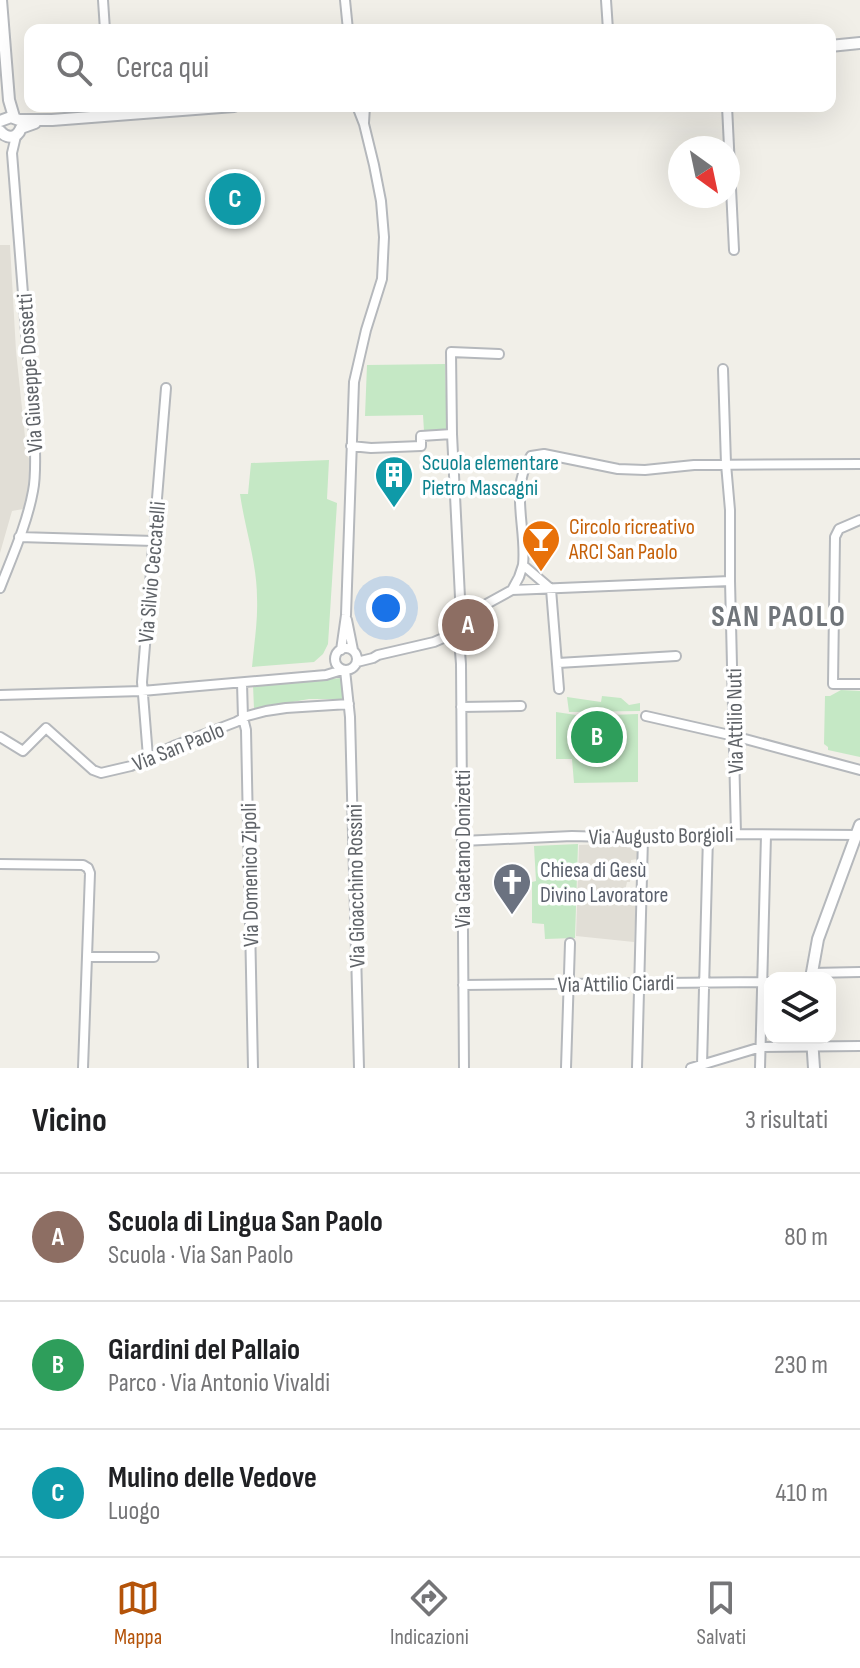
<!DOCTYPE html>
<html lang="it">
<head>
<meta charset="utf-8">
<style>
	:root { --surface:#fff; --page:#f2f2f2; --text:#202124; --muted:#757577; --line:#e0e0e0; --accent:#b45309 }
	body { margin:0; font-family:"Sofia Sans Condensed",sans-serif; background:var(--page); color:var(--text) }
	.controls { position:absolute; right:24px; bottom:24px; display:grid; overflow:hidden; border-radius:16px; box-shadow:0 8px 32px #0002 }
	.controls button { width:72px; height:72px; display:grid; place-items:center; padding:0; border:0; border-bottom:2px solid var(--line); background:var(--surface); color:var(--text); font:40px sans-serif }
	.compass { position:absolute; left:668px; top:136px; width:72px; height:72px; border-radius:50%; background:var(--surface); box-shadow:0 8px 32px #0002; rotate:147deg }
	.you { position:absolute; left:386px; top:608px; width:28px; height:28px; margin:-20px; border:6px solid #fff; border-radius:50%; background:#1a73e8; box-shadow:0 0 0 12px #1a73e833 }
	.badge { display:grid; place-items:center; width:52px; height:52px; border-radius:50%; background:var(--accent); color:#fff; font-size:26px; font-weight:700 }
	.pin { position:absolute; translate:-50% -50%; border:4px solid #fff; box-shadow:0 2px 8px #0006 }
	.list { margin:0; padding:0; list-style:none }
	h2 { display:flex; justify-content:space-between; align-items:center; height:104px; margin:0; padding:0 32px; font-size:34px }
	h2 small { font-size:26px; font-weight:400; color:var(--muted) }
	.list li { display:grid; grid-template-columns:52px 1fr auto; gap:24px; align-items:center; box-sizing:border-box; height:128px; padding:0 32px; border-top:2px solid var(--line) }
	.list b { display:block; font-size:30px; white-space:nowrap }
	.list p { margin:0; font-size:26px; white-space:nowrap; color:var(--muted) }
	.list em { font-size:26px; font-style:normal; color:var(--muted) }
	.icon { flex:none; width:44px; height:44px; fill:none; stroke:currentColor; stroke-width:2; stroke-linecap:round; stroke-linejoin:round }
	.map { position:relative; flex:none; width:860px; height:1068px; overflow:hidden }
	.search { position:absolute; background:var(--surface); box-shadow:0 8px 32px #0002; left:24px; right:24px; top:24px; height:88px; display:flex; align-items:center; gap:20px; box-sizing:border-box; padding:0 28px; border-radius:16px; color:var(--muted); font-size:30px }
	.sheet { height:488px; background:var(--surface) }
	nav { display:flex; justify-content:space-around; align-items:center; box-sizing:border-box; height:112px; border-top:2px solid var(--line); background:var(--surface); font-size:22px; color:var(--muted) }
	nav a { display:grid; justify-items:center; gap:4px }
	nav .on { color:var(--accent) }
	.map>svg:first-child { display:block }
	.education { fill:#e1ded6 }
	.green { fill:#c5e8c5 }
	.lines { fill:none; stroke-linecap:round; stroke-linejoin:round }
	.minor-casing { stroke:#b5b8bc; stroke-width:12 }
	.tertiary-casing { stroke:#b5b8bc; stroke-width:14 }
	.minor { stroke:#fff; stroke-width:8 }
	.tertiary { stroke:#fff; stroke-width:10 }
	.labels { text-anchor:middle; stroke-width:7; stroke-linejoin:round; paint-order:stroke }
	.street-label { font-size:22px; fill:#5f6368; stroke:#fff }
	.culture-label { font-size:22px; fill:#0d838f; stroke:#fff; text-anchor:start }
	.food-label { font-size:22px; fill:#c56008; stroke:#fff; text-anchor:start }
	.worship-label { font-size:22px; fill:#5b616d; stroke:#fff; text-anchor:start }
	.district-label { font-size:30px; font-weight:bold; letter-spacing:2px; fill:#70757a; stroke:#fff }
</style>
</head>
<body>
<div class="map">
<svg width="860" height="1068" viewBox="0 0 860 1068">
	<rect width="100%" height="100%" fill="#f1efe8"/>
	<path class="education" d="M0,245H10L16,351L27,456L30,459L28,490L25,503L23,509L12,511L0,553Z
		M636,843L638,859L631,860L630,882H627L623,900L636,903L634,942L576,936L579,845Z"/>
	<path class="green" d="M445,364L447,429L424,431L423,415L365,416L367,365Z
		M329,460L327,499L337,503L328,644L323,654L314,662L252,667C254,644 258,621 257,598C257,563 245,529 240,494H248L251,463Z
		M342,678V699H309L254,709L253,685Z
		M841,690L860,691V757L828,750V747L824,744L825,696H830Z
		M602,696L621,698L629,705L640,703V711L569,712L567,697L601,702Z
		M556,712L583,716L638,714V782L574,783L572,759H556Z
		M578,844L575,938L545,939L544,924L532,923V882L536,881L534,846Z"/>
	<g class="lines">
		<defs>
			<path id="minor" d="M103,0L105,30
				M345,0L348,30
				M606,0L608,30
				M727,106L734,250
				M364,123L365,106
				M723,369L726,464L730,510V581L736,834
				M351,446L371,448L421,446V436L452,434
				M860,520L839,529L835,537L833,684H860
				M19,537L154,541
				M523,565L551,589L559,689
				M0,588C12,557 27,524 33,491C36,476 35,461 35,447L12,153L16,136
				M512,590L730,581
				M461,618L452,434L451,352L499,354
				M347,620L353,650
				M454,631L459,639L461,664L464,1068
				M335 659a11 11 0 1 1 22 0a11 11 0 1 1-22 0Z
				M341,650L346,615L354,382L366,330L382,279L384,237L381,201L374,165L364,124L357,106
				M357,662L373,658L378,655L434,642L450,635L461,618L512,590L519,577L523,565C527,529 509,488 531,456L544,454L618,469L645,470L694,465L860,464
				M558,663L676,656
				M345,670L350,717L359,1068
				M242,683L243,718L246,730L253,1068
				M0,695L142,691L326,675L342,670
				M461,707L521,706
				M646,716L734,736L860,770
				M0,737L23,751L46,728L93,770L101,773L131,766L176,745L236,722L247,716L266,711L286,708L349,704
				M148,757L142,682L166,388
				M462,841L572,836L643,838L736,834L859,835
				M0,864L83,865L88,868L90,873L83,1068
				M87,957H154
				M812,973L860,972
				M463,985L770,982
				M702,1065L708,836
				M566,1068L570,943
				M637,1068L643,838
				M691,1068L761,1047L860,1046
				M760,1068L766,835"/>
			<path id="tertiary" d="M1,0L9,100L14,117
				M830,46L860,43
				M0,121L11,117L19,120H52L234,106
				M0,131C7,139 17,139 21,128L35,123
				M811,978L818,939L860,825
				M812,1038L814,1068"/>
		</defs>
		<use href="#minor" class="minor-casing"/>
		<use href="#tertiary" class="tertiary-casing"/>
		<use href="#minor" class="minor"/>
		<use href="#tertiary" class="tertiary"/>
	</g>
	<defs>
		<symbol id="building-pin" viewBox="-11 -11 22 30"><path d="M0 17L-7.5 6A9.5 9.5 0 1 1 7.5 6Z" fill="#0f9aa8" stroke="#fff"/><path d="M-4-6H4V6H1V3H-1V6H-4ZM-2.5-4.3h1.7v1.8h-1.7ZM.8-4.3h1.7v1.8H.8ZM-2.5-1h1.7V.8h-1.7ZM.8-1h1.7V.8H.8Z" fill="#fff"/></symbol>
		<symbol id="bar-pin" viewBox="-11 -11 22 30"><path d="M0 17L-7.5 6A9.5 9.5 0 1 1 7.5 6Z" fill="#e8710a" stroke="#fff"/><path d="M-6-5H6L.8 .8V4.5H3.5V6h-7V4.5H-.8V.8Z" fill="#fff"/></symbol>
		<symbol id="church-pin" viewBox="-11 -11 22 30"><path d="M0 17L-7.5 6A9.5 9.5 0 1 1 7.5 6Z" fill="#6b7280" stroke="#fff"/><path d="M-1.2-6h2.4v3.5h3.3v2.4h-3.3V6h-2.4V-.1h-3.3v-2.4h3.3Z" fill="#fff"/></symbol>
	</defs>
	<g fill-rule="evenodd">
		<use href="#building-pin" x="372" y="453" width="44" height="60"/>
		<use href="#bar-pin" x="519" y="517" width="44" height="60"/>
		<use href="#church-pin" x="490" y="860" width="44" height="60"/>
	</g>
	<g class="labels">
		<g class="street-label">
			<text transform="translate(29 373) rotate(-94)" y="8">Via Giuseppe Dossetti</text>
			<text transform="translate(151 572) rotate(-85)" y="8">Via Silvio Ceccatelli</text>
			<text transform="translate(734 721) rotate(-91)" y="8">Via Attilio Nuti</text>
			<text transform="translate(178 746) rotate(-22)" y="8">Via San Paolo</text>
			<text transform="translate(661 835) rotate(-1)" y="8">Via Augusto Borgioli</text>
			<text transform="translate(462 849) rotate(-90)" y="8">Via Gaetano Donizetti</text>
			<text transform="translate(249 875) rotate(-91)" y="8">Via Domenico Zipoli</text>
			<text transform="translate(355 886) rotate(-91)" y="8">Via Gioacchino Rossini</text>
			<text transform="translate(616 983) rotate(-1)" y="8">Via Attilio Ciardi</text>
		</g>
		<g class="culture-label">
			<text x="422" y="470">Scuola elementare<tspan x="422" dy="25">Pietro Mascagni</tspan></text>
		</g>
		<g class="food-label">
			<text x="569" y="534">Circolo ricreativo<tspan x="569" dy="25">ARCI San Paolo</tspan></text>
		</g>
		<g class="worship-label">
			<text x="540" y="877">Chiesa di Gesù<tspan x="540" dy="25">Divino Lavoratore</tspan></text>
		</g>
		<g class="district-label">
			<text x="779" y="626">SAN PAOLO</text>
		</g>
	</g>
</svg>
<div class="controls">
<button><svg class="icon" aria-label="layers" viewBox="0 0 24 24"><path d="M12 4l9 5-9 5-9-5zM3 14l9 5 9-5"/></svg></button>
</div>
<svg class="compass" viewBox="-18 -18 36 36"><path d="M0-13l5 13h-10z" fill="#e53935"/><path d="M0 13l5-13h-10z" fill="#757577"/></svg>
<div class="you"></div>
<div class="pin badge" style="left:468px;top:625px;background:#8d6e63">A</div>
<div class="pin badge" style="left:597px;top:737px;background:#2e9e5b">B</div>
<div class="pin badge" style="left:235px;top:199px;background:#0f9aa8">C</div>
<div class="search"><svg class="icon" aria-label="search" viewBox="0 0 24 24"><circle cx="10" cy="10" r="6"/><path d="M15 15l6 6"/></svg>Cerca qui</div>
</div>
<section class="sheet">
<h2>Vicino<small>3 risultati</small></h2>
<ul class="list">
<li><span class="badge" style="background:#8d6e63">A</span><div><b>Scuola di Lingua San Paolo</b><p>Scuola · Via San Paolo</p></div><em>80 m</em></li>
<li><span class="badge" style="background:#2e9e5b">B</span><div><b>Giardini del Pallaio</b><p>Parco · Via Antonio Vivaldi</p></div><em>230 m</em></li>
<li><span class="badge" style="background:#0f9aa8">C</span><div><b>Mulino delle Vedove</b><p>Luogo</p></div><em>410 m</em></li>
</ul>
</section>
<nav>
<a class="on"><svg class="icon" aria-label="map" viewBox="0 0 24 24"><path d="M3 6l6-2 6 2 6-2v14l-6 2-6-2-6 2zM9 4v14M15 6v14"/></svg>Mappa</a>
<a><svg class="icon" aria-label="directions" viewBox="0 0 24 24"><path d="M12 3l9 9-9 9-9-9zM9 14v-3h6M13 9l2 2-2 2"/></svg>Indicazioni</a>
<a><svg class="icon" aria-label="saved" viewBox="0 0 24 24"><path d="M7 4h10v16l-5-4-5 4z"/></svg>Salvati</a>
</nav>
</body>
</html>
